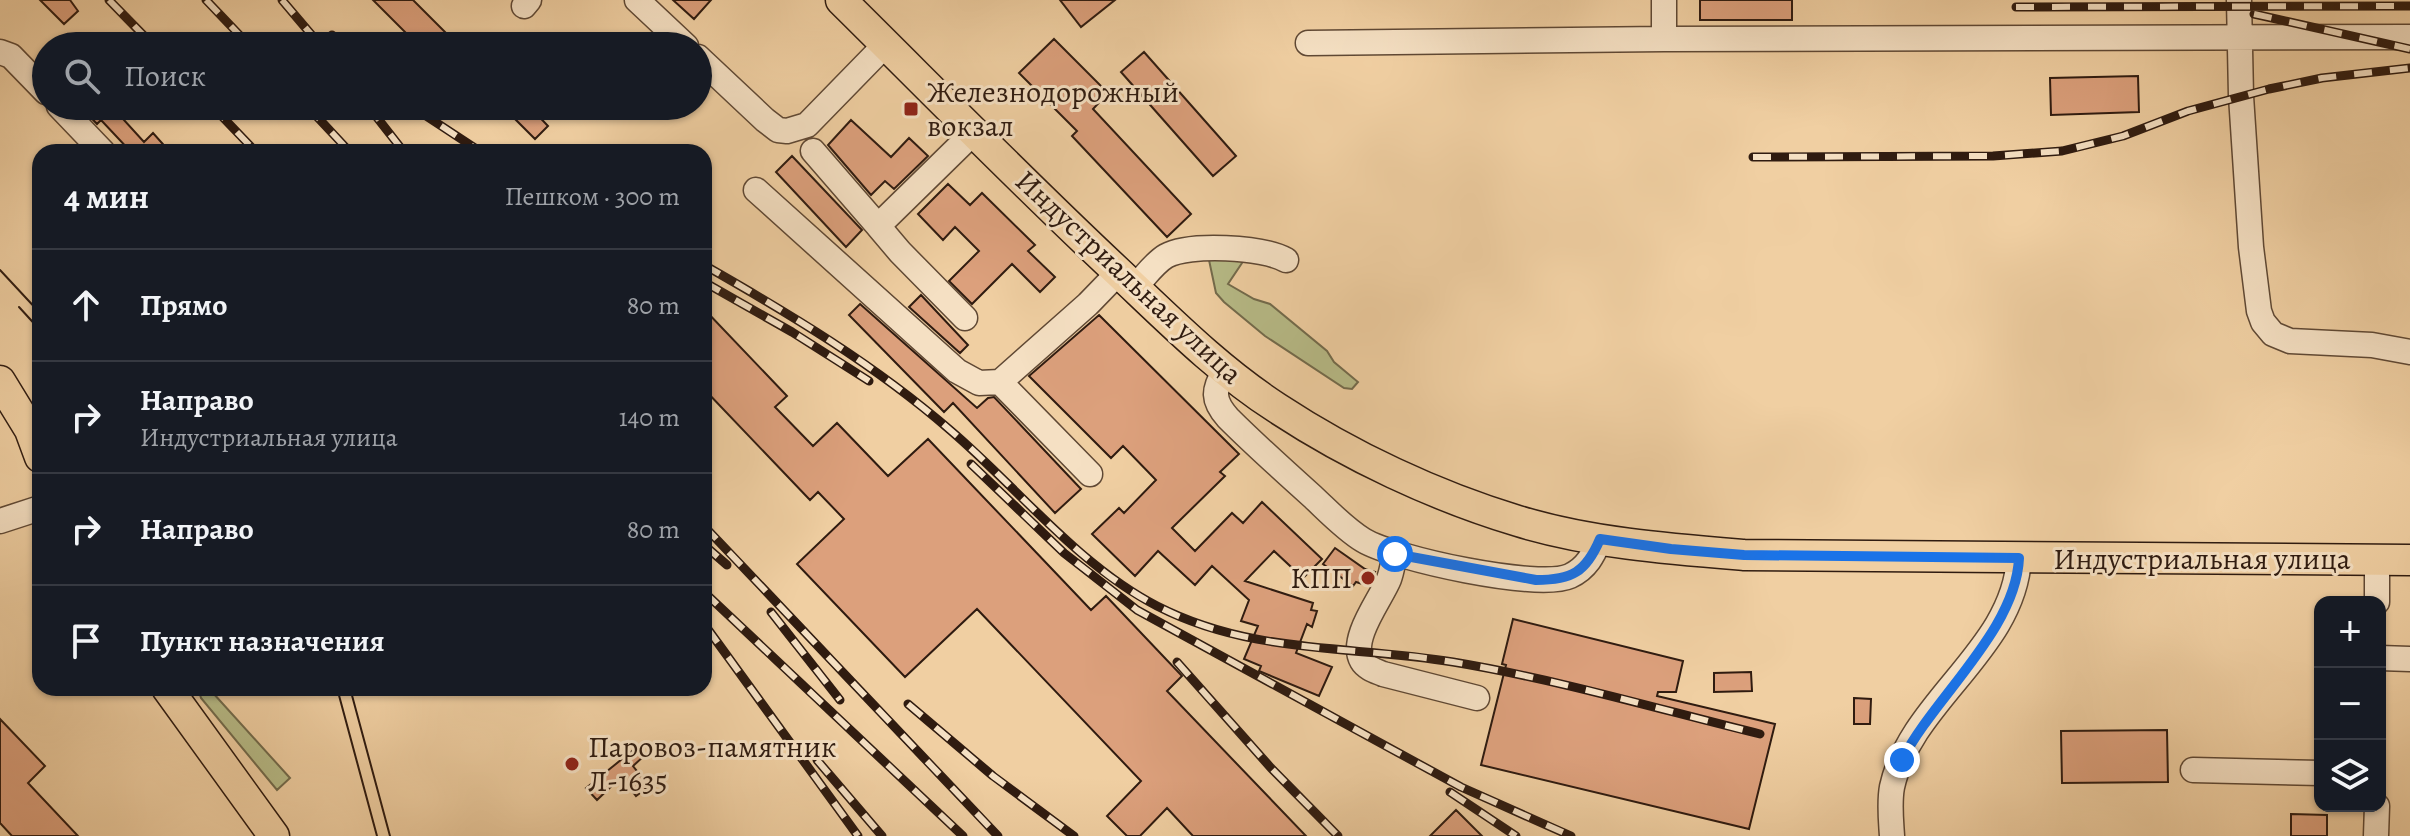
<!DOCTYPE html>
<html lang="ru">
<head>
<meta charset="utf-8">
<style>
	:root { --surface:#171b24; --page:#242831; --text:#f1f3f6; --muted:#9ea1a6; --line:#363941 }
	body { margin:0; font-family:Alegreya,serif; background:var(--page); color:var(--text) }
	.controls { position:absolute; right:24px; bottom:24px; display:grid; overflow:hidden; border-radius:16px; box-shadow:0 2px 6px #0004 }
	.controls button { width:72px; height:72px; display:grid; place-items:center; padding:0; border:0; border-bottom:2px solid var(--line); background:var(--surface); color:var(--text); font:40px sans-serif }
	.stop { position:absolute; width:24px; height:24px; margin:-18px; border:6px solid #1a73e8; border-radius:50%; background:#fff }
	.stop.end { background:#1a73e8; border-color:#fff; box-shadow:0 2px 8px #0008 }
	.list { margin:0; padding:0; list-style:none }
	h2 { display:flex; justify-content:space-between; align-items:center; height:104px; margin:0; padding:0 32px; font-size:34px }
	h2 small { font-size:26px; font-weight:400; color:var(--muted) }
	.list li { display:grid; grid-template-columns:52px 1fr auto; gap:24px; align-items:center; box-sizing:border-box; height:112px; padding:0 32px; border-top:2px solid var(--line) }
	.list b { display:block; font-size:30px; white-space:nowrap }
	.list p { margin:0; font-size:26px; white-space:nowrap; color:var(--muted) }
	.list em { font-size:26px; font-style:normal; color:var(--muted) }
	.icon { flex:none; width:44px; height:44px; fill:none; stroke:currentColor; stroke-width:2; stroke-linecap:round; stroke-linejoin:round }
	.map { position:relative; flex:none; width:2410px; height:836px; overflow:hidden }
	.search { position:absolute; background:var(--surface); box-shadow:0 2px 6px #0004; left:32px; top:32px; width:680px; height:88px; display:flex; align-items:center; gap:20px; box-sizing:border-box; padding:0 28px; border-radius:44px; color:var(--muted); font-size:30px }
	.panel { position:absolute; background:var(--surface); box-shadow:0 2px 6px #0004; left:32px; top:144px; width:680px; height:552px; border-radius:24px }
	.map>svg:first-child { display:block }
	.green { fill:#b7bb87; stroke:#736b4c; stroke-width:2 }
	.building { fill:#dca07c; stroke:#2f1b10; stroke-width:2 }
	.lines { fill:none; stroke-linecap:round; stroke-linejoin:round }
	.minor-casing { stroke:#5f4834; stroke-width:27 }
	.major-casing { stroke:#2f1b10; stroke-width:33 }
	.minor { stroke:#f5e0c3; stroke-width:24 }
	.major { stroke:#f0cfa2; stroke-width:30 }
	.tram { stroke:#2f1b10; stroke-width:2 }
	.rail-casing { stroke:#2f1b10; stroke-width:9 }
	.rail { stroke:#f5e0c3; stroke-width:6; stroke-dasharray:18; stroke-linecap:butt }
	.route { stroke:#1a73e8; stroke-width:10 }
	.poi-dot { fill:#8f2418; stroke:#f5e0c3; stroke-width:3 }
	.labels { text-anchor:middle; stroke-width:6; stroke-linejoin:round; paint-order:stroke }
	.poi-label { font-size:30px; fill:#2f1b10; stroke:#f5e0c3; text-anchor:start }
	.street-label { font-size:30px; fill:#2f1b10; stroke:#f5e0c3 }
</style>
</head>
<body>
<div class="map">
<svg width="2410" height="836" viewBox="0 0 2410 836">
	<rect width="100%" height="100%" fill="#f0cfa2"/>
	<filter id="stains"><feTurbulence type="fractalNoise" baseFrequency=".0025" numOctaves="4"/><feColorMatrix values="0 0 0 0 .2 0 0 0 0 .09 0 0 0 0 .02 0 0 0 .5 -.17"/></filter>
	<radialGradient id="worn" r=".72"><stop offset=".6" stop-color="#630" stop-opacity="0"/><stop offset="1" stop-color="#630" stop-opacity=".3"/></radialGradient>
	<path class="green" d="M1209,260H1244L1228,284L1254,299L1270,304L1327,351L1334,362L1358,382L1352,389L1344,388L1265,336L1224,302L1216,293Z
		M198,688H219L213,693L290,778L277,790L201,698Z"/>
	<path class="building" d="M40,0H70L78,11L64,24Z
		M373,0H413L459,46H419Z
		M673,0H711L694,19Z
		M1060,0H1115L1081,27Z
		M1700,0H1792V20H1700Z
		M1054,39L1108,93L1093,109L1191,214L1167,237L1072,136L1077,131L1019,73Z
		M1144,52L1236,156L1213,176L1121,72Z
		M2138,76L2139,112L2051,115L2050,78Z
		M80,106H116L113,108L144,142L153,133L170,152H131L101,120L97,124Z
		M502,106H529L548,126L535,139Z
		M851,120L891,157L909,138L928,156L894,189L885,181L871,195L828,145Z
		M792,156L862,230L846,247L776,172Z
		M948,184L970,205L982,193L1035,245L1028,251L1055,277L1040,292L1012,264L972,304L949,281L979,251L955,227L943,240L918,214Z
		M921,295L968,345L960,353L909,307Z
		M860,304L977,408L988,398L994,397L1081,489L1055,513L953,403L944,412L849,315Z
		M704,309L787,396L775,407L813,446L837,423L888,476L928,439L1091,610L1106,596L1182,676L1167,691L1306,836H1193L1167,808L1140,836H1127L1107,816L1141,781L977,609L905,677L797,564L844,519L818,492L810,500L704,389Z
		M1099,315L1239,454L1220,472L1225,476L1172,528L1195,551L1232,513L1243,523L1262,502L1322,559L1303,578L1274,551L1245,581L1313,603L1311,610L1317,611L1312,627L1307,624L1296,653L1332,667L1319,696L1259,671L1261,666L1244,659L1258,626L1241,621L1249,600L1212,566L1195,585L1158,551L1135,576L1092,534L1119,508L1124,513L1156,480L1123,446L1111,458L1029,376Z
		M1335,548L1365,569L1375,572L1369,586L1356,582L1353,586L1323,564Z
		M1513,619L1683,661L1676,692H1658L1657,696L1775,724L1749,829L1481,765L1506,665L1502,664Z
		M1751,672L1752,691L1714,692V673Z
		M1854,698L1871,699L1870,724H1854Z
		M0,719L45,766L28,783L78,836H12L0,823Z
		M2167,730L2168,782L2062,783L2061,731Z
		M637,747L644,756L633,766L649,786L636,796L621,777L597,800L586,788Z
		M1456,810L1482,836H1430Z
		M2291,814L2327,815V836H2291Z"/>
	<g class="lines">
		<defs>
			<path id="minor" d="M637,0L686,46
				M1664,0V39
				M2239,0L2241,96L2251,247L2259,311L2263,322L2273,334L2290,341L2372,345L2410,352
				M524,6L529,0
				M1308,43L1664,39L2410,37
				M0,52L11,56L46,92
				M698,57L765,120L778,130L787,131L807,125L886,44
				M59,106L103,152
				M813,151L878,226L975,131
				M756,190L957,371L979,383L1000,382
				M878,226L900,252L965,318
				M1134,288C1144,278 1154,263 1166,256C1189,243 1263,247 1286,260
				M1225,370C1213,390 1212,400 1228,418C1255,445 1284,471 1313,497C1329,512 1345,529 1363,540C1394,559 1539,590 1570,576C1587,568 1593,555 1600,539
				M1090,474L1000,382L1088,304L1119,272
				M0,521L40,508
				M1395,554C1393,562 1392,571 1389,579C1381,599 1349,639 1362,661C1366,668 1376,671 1383,674L1477,698
				M2377,560V602
				M2380,658L2410,659
				M2193,770L2320,773
				M1892,836C1891,820 1889,803 1892,787C1911,700 2014,650 2019,558
				M2376,836L2377,806"/>
			<path id="major" d="M841,0C933,91 1023,183 1117,271C1168,319 1218,370 1277,408C1350,456 1435,496 1518,521C1590,543 1669,549 1744,555L2410,560
				M0,381L30,430L40,457
				M167,688L274,836"/>
		</defs>
		<use href="#minor" class="minor-casing"/>
		<use href="#major" class="major-casing"/>
		<use href="#minor" class="minor"/>
		<use href="#major" class="major"/>
		<path class="tram" d="M0,270L40,313
			M19,307L40,330
			M337,688L377,836
			M350,688L390,836"/>
		<defs>
			<path id="rail" d="M109,0L154,46
				M206,0L250,46
				M282,0L321,46
				M2016,7L2410,6
				M2254,14L2410,49
				M332,35L343,46
				M212,106L256,152
				M307,106L350,152
				M368,106L404,152
				M411,106L481,152
				M1753,157L1993,156L2062,151L2123,136L2188,111L2269,89L2322,78L2410,68
				M704,265C790,314 875,365 950,430C1017,487 1079,566 1157,606C1253,655 1351,645 1453,662C1556,679 1658,709 1760,734
				M704,282L792,332L869,381
				M971,464L1064,553L1137,610L1461,787L1571,836
				M704,526L998,836
				M704,545L727,565
				M704,592L963,836
				M771,612L840,700
				M707,628L858,836
				M1177,662L1271,768L1338,836
				M908,704L993,776L1074,836
				M817,760L882,836
				M1450,792L1516,836"/>
		</defs>
		<use href="#rail" class="rail-casing"/>
		<use href="#rail" class="rail"/>
	</g>
	<g class="lines">
		<path class="route" d="M1395,554L1536,580C1572,580 1586,572 1600,539L1671,549L1744,555L2019,558C2016,630 1934,697 1902,760"/>
	</g>
	<g class="poi-dot">
		<rect x="903" y="101" width="16" height="16" rx="4"/>
		<circle cx="1368" cy="578" r="8"/>
		<circle cx="572" cy="764" r="8"/>
	</g>
	<g class="labels">
		<g class="poi-label">
			<text x="927" y="102">Железнодорожный<tspan x="927" dy="34">вокзал</tspan></text>
			<text x="1352" y="588" text-anchor="end">КПП</text>
			<text x="588" y="757">Паровоз-памятник<tspan x="588" dy="34">Л-1635</tspan></text>
		</g>
		<g class="street-label">
			<text transform="translate(1129 277) rotate(43)" y="10">Индустриальная улица</text>
			<text x="2202" y="569">Индустриальная улица</text>
		</g>
	</g>
	<rect width="100%" height="100%" filter="url(#stains)"/>
	<rect width="100%" height="100%" fill="url(#worn)"/>
</svg>
<div class="controls">
<button>+</button>
<button>−</button>
<button><svg class="icon" aria-label="layers" viewBox="0 0 24 24"><path d="M12 4l9 5-9 5-9-5zM3 14l9 5 9-5"/></svg></button>
</div>
<div class="stop" style="left:1395px;top:554px"></div>
<div class="stop end" style="left:1902px;top:760px"></div>
<div class="search"><svg class="icon" aria-label="search" viewBox="0 0 24 24"><circle cx="10" cy="10" r="6"/><path d="M15 15l6 6"/></svg>Поиск</div>
<section class="panel">
<h2>4 мин<small>Пешком · 300 m</small></h2>
<ul class="list">
<li><svg class="icon" aria-label="ahead" viewBox="0 0 24 24"><path d="M12 20V5M6 11l6-6 6 6"/></svg><div><b>Прямо</b></div><em>80 m</em></li>
<li><svg class="icon" aria-label="right" viewBox="0 0 24 24"><path d="M7 20v-9h11M14 6l5 5-5 5"/></svg><div><b>Направо</b><p>Индустриальная улица</p></div><em>140 m</em></li>
<li><svg class="icon" aria-label="right" viewBox="0 0 24 24"><path d="M7 20v-9h11M14 6l5 5-5 5"/></svg><div><b>Направо</b></div><em>80 m</em></li>
<li><svg class="icon" aria-label="arrive" viewBox="0 0 24 24"><path d="M6 21V4h12l-3 4 3 4H6"/></svg><div><b>Пункт назначения</b></div></li>
</ul>
</section>
</div>
</body>
</html>
